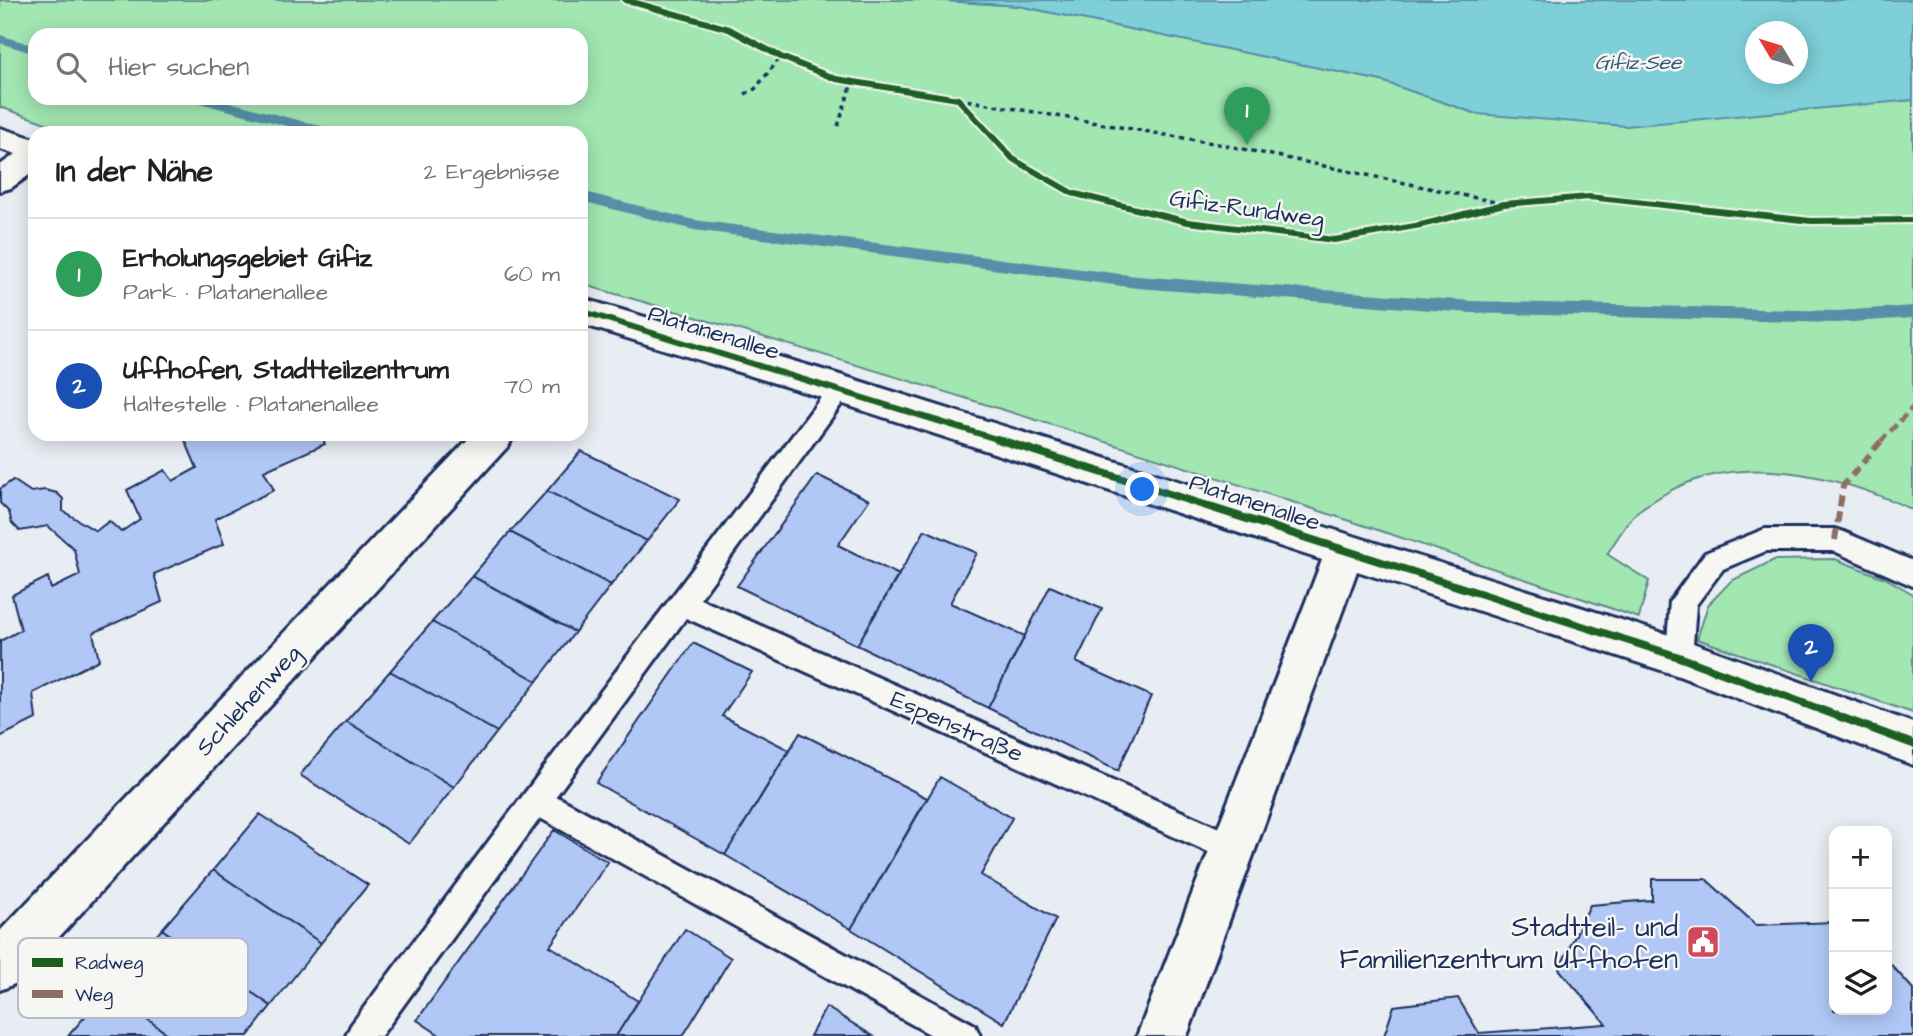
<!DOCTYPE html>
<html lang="de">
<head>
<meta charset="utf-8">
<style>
	:root { --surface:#fff; --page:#f2f2f2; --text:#202124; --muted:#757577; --line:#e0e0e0; --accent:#ea580c }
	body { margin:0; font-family:"Architects Daughter",sans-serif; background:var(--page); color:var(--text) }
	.controls { position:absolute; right:21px; bottom:21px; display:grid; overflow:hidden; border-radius:14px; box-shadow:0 4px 18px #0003 }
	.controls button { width:63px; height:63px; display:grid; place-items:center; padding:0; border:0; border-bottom:2px solid var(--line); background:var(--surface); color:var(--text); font:35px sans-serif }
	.compass { position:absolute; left:1745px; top:21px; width:63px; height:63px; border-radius:50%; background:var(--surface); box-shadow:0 4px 18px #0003; rotate:308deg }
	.you { position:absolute; left:1143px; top:490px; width:24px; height:24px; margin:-18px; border:5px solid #fff; border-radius:50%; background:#1a73e8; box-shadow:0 0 0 10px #1a73e833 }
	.badge { display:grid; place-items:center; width:46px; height:46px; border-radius:50%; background:var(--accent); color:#fff; font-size:23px; font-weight:700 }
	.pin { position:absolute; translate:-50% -58px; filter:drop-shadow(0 2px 4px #0008) }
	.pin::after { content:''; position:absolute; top:37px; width:24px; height:21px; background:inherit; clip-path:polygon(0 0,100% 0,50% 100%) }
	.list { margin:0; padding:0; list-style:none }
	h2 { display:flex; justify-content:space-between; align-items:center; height:91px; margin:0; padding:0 28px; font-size:30px }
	h2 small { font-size:23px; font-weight:400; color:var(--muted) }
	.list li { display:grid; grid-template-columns:46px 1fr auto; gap:21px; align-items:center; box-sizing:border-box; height:112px; padding:0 28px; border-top:2px solid var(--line) }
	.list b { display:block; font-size:26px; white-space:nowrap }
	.list p { margin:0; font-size:23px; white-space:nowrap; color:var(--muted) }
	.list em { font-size:23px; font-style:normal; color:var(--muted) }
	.icon { flex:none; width:38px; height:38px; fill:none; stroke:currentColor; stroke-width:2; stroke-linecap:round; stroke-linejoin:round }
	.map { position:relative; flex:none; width:1913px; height:1036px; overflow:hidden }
	.search { position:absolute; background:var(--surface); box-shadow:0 4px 18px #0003; left:28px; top:28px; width:560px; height:77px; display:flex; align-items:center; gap:18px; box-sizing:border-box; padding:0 24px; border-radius:21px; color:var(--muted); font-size:26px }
	.panel { position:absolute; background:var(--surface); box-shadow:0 4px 18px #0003; left:28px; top:126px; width:560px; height:315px; border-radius:21px }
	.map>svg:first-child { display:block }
	.green { fill:#a2e6b2; stroke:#5e8a88; stroke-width:2; fill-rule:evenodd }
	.water { fill:#7fcfd8; stroke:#578fa7; stroke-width:2; fill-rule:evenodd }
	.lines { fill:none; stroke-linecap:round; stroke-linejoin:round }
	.stream { fill:#578fa7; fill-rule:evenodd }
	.building { fill:#b1c8f6; stroke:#1b2f5e; stroke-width:2 }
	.service-casing { stroke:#1b2f5e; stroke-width:6 }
	.minor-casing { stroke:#1b2f5e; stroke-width:6 }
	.path { stroke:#1b2f5e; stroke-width:3.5; stroke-dasharray:4.5 4.5; stroke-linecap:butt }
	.service { fill:#f6f6f2; fill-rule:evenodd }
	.minor { fill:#f6f6f2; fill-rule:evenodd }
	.quiet-far1 { stroke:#8d6e63; stroke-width:4.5; stroke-dasharray:9 4.5; stroke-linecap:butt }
	.quiet { stroke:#8d6e63; stroke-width:6; stroke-dasharray:11 6; stroke-linecap:butt }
	.cycleway-far1-casing { stroke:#f6f6f2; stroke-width:10 }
	.cycleway-casing { stroke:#f6f6f2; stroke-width:12 }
	.cycleway-far1 { stroke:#1b5e20; stroke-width:6 }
	.cycleway { stroke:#1b5e20; stroke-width:8 }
	.labels { text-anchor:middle; stroke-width:5; stroke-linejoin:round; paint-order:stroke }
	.far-water-label { font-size:21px; font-style:italic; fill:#34577c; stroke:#f6f6f2 }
	.street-label { font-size:24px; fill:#1b2f5e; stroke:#f6f6f2 }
	.near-poi-label { font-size:28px; fill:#1b2f5e; stroke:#f6f6f2; text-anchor:end }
	.key { fill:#f6f6f2; stroke:#b4bac6; stroke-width:2 }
	.key-label { font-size:19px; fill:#1b2f5e }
</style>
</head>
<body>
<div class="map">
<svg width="1913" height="1036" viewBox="0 0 1913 1036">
	<rect width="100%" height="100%" fill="#e8edf3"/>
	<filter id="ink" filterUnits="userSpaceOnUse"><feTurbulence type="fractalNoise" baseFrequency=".0143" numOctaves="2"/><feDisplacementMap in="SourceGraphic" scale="14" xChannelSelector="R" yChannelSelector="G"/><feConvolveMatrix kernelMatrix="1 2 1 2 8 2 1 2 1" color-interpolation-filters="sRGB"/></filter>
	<g filter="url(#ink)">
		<path class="green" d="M0,0H931L1019,6L1382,81L1477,114L1913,100V510C1838,475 1737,449 1661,496C1653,502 1641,507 1635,514C1624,526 1616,541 1607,554L1649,581L1639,618C1289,498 936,385 581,284V133H74L0,107ZM35,35H581V98H35Z
			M1835,559L1887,579L1913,594V713L1697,639L1708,605L1731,581L1774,560Z"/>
		<path class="water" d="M931,0H1913V100L1626,126L1477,114L1382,81L1019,6ZM1756,32H1798V74H1756Z"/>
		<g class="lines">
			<path class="stream" d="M0,35L35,46V54L0,43Z
				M190,98H214L336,130L338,133H314L192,101Z
				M581,191L694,220L1137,276L1471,301L1836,311L1913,306V318L1836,323L1471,313L1137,288L694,230L581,201Z"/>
		</g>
		<path class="building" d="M196,434H321L325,444L264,471L274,490L215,519L224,544L154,574L162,602L93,633L99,660L33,693L36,719L0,737V641L21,630L12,595L48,577L51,589L80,575L74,549L48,526L20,531L12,523L9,512L0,503V489L13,480L31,492L45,490L57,493L63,499V511L96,531L109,521L121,532L140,519L127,490L165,470L173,481L197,468L185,440Z
			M581,451L680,499L647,541L547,491Z
			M817,475L869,500L838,545L899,575L857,645L737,586Z
			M547,491L647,541L611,585L510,532Z
			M925,530L977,553L950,603L1025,636L988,708L857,645Z
			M510,532L611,585L575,632L472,576Z
			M472,576L575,632L537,681L432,622Z
			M1050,586L1102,609L1076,662L1151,696L1118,771L988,708Z
			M432,622L537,681L497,732L390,671Z
			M693,643L752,672L722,716L789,750L725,855L596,783Z
			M390,671L497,732L454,787L346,721Z
			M346,721L454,787L409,844L300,775Z
			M800,733L927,798L851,929L725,855Z
			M940,777L1012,818L981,875L1056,919L1004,1023L851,929Z
			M260,814L368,885L321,943L213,870Z
			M554,830L608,862L550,946L638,1001L616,1036H441L417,1020Z
			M213,870L321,943L271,1006L162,929Z
			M1652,879H1706L1756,925L1834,922V1010H1887V960L1913,989V1036H1384L1394,1006L1458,998L1479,1033L1606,1024L1559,969L1590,905L1652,900Z
			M162,929L271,1006L248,1036H170L108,990Z
			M685,929L731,958L683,1036H616Z
			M108,990L170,1036H68Z
			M826,1007L873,1036H810Z"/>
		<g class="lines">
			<defs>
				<path id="service" d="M840,380L848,383L851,389L848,395L700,599L1244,839L1249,849L1244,859L1234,864L1224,859L686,618L556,796L975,1025L980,1036H933L540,818L381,1036H346L351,1025L832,383Z
					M1765,529H1835L1844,532L1913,561V586L1834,551H1766L1723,569L1696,605L1692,657L1688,666L1679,669L1670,666L1666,657L1670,601L1705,553Z"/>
				<path id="minor" d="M0,128L35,139V171L11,188L0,191V165L16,154L0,149Z
					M581,298L840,375L1679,638L1913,723V765L1679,676L1357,571L1187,1036H1137L1322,560L840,403L581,324Z
					M473,434H514L509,445L17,983L0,990V931Z"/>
			</defs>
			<use href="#service" class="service-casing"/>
			<use href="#minor" class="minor-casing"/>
			<path class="path" d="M625,0L729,29L781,57L836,79L958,99L1013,159L1072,193L1188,222L1334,240L1421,225L1504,204L1589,197L1811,221L1913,220
				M745,94L755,89L781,57
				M959,99L1224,145L1500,203
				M838,126L852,83"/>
			<use href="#service" class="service"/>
			<use href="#minor" class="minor"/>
			<path class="quiet-far1" d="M1881,441L1913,407"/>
			<path class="quiet" d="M1835,540L1843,486L1883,439"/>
			<defs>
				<path id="cycleway-far1" d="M625,0L729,29L781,57L836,79L958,99L1013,159L1072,193L1188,222L1334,240L1421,225L1504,204L1589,197L1811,221L1913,220
					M581,311L1003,441"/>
				<path id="cycleway" d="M997,439L1679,657L1913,744"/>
			</defs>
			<use href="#cycleway-far1" class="cycleway-far1-casing"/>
			<use href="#cycleway" class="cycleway-casing"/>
			<use href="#cycleway-far1" class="cycleway-far1"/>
			<use href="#cycleway" class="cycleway"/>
		</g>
	</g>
	<defs>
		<symbol id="civic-square" viewBox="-11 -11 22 22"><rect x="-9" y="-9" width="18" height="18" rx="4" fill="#d1495b" stroke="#f6f6f2"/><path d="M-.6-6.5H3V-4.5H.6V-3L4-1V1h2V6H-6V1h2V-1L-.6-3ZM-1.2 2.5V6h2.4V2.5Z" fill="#fff"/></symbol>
	</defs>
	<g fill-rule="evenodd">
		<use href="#civic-square" x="1684" y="923" width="38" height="38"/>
	</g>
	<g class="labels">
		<g class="far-water-label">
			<text x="1638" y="69">Gifiz-See</text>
		</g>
		<g class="street-label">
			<text transform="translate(1247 208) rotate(8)" y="8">Gifiz-Rundweg</text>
			<text transform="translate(714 332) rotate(17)" y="8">Platanenallee</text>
			<text transform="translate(1255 502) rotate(18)" y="8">Platanenallee</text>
			<text transform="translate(248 700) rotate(-47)" y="8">Schlehenweg</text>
			<text transform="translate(957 726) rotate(24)" y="8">Espenstraße</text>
		</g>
		<g class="near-poi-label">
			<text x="1678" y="936">Stadtteil- und<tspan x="1678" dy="32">Familienzentrum Uffhofen</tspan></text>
		</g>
	</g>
	<rect x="18" y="938" width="230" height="80" rx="10" class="key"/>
	<rect x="32" y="958" width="31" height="9" fill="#1b5e20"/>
	<rect x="32" y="990" width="31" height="8" fill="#8d6e63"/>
	<g class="key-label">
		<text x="75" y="969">Radweg</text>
		<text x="75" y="1001">Weg</text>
	</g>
</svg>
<div class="controls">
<button>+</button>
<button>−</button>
<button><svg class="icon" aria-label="layers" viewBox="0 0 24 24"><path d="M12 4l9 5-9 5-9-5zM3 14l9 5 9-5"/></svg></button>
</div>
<svg class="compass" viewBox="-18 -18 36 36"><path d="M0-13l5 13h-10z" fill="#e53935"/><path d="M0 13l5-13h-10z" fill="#757577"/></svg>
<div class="you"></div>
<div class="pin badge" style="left:1247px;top:145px;background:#2e9e5b">1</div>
<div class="pin badge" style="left:1811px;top:682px;background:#1a4fb4">2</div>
<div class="search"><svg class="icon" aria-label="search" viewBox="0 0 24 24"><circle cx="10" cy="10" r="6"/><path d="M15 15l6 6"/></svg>Hier suchen</div>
<section class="panel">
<h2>In der Nähe<small>2 Ergebnisse</small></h2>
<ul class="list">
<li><span class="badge" style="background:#2e9e5b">1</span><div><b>Erholungsgebiet Gifiz</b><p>Park · Platanenallee</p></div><em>60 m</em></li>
<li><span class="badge" style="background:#1a4fb4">2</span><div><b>Uffhofen, Stadtteilzentrum</b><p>Haltestelle · Platanenallee</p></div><em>70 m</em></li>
</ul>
</section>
</div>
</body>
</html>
